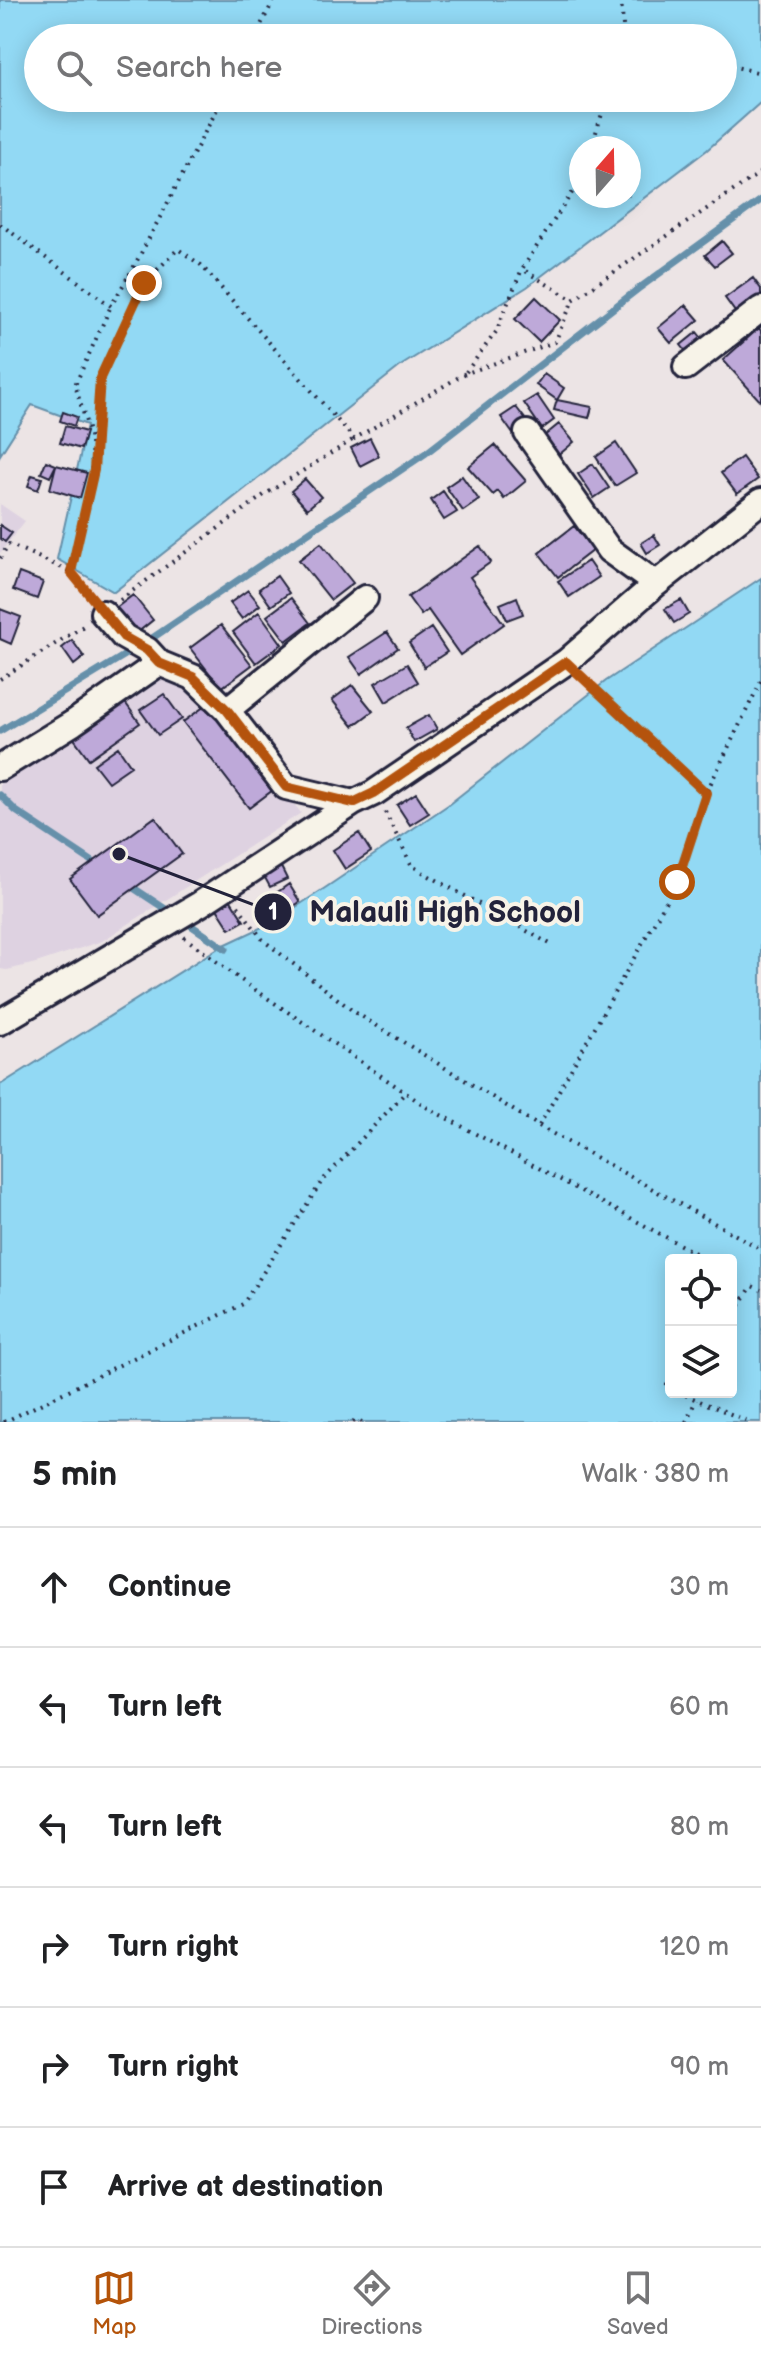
<!DOCTYPE html>
<html lang="en">
<head>
<meta charset="utf-8">
<style>
	:root { --surface:#fff; --page:#f2f2f2; --text:#202124; --muted:#757577; --line:#e0e0e0; --accent:#b45309 }
	body { margin:0; font-family:"Balsamiq Sans",sans-serif; background:var(--page); color:var(--text) }
	.controls { position:absolute; right:24px; bottom:24px; display:grid; overflow:hidden; border-radius:8px; box-shadow:0 4px 20px #0003 }
	.controls button { width:72px; height:72px; display:grid; place-items:center; padding:0; border:0; border-bottom:2px solid var(--line); background:var(--surface); color:var(--text); font:40px sans-serif }
	.compass { position:absolute; left:569px; top:136px; width:72px; height:72px; border-radius:50%; background:var(--surface); box-shadow:0 4px 20px #0003; rotate:20deg }
	.stop { position:absolute; width:24px; height:24px; margin:-18px; border:6px solid #b45309; border-radius:50%; background:#fff }
	.stop.end { background:#b45309; border-color:#fff; box-shadow:0 2px 8px #0008 }
	.list { margin:0; padding:0; list-style:none }
	h2 { display:flex; justify-content:space-between; align-items:center; height:104px; margin:0; padding:0 32px; font-size:34px }
	h2 small { font-size:26px; font-weight:400; color:var(--muted) }
	.list li { display:grid; grid-template-columns:52px 1fr auto; gap:24px; align-items:center; box-sizing:border-box; height:120px; padding:0 32px; border-top:2px solid var(--line) }
	.list b { display:block; font-size:30px; white-space:nowrap }
	.list em { font-size:26px; font-style:normal; color:var(--muted) }
	.icon { flex:none; width:44px; height:44px; fill:none; stroke:currentColor; stroke-width:2; stroke-linecap:round; stroke-linejoin:round }
	.map { position:relative; flex:none; width:761px; height:1422px; overflow:hidden }
	.search { position:absolute; background:var(--surface); box-shadow:0 4px 20px #0003; left:24px; right:24px; top:24px; height:88px; display:flex; align-items:center; gap:20px; box-sizing:border-box; padding:0 28px; border-radius:44px; color:var(--muted); font-size:30px }
	.sheet { height:824px; background:var(--surface) }
	nav { display:flex; justify-content:space-around; align-items:center; box-sizing:border-box; height:112px; border-top:2px solid var(--line); background:var(--surface); font-size:22px; color:var(--muted) }
	nav a { display:grid; justify-items:center; gap:4px }
	nav .on { color:var(--accent) }
	.map>svg:first-child { display:block }
	.built { fill:#ded2e1 }
	.water { fill:#92d9f4; stroke:#6590aa; stroke-width:2; fill-rule:evenodd }
	.lines { fill:none; stroke-linecap:round; stroke-linejoin:round }
	.stream { stroke:#6590aa; stroke-width:7 }
	.building { fill:#bea9d9; stroke:#22223b; stroke-width:2 }
	.minor-casing { stroke:#22223b; stroke-width:30 }
	.path { stroke:#22223b; stroke-width:4; stroke-dasharray:2 6; stroke-linecap:butt }
	.minor { stroke:#f7f3e8; stroke-width:24 }
	.route { stroke:#b45309; stroke-width:10 }
	.leader { fill:none; stroke:#22223b; stroke-width:3 }
	.callout-dot { fill:#22223b; stroke:#f7f3e8; stroke-width:3 }
	.mark-label { font-size:24px; text-anchor:middle; font-weight:bold; fill:#fff }
	.callout-label { font-size:30px; text-anchor:middle; font-weight:bold; fill:#22223b; stroke:#f7f3e8; stroke-width:8; stroke-linejoin:round; paint-order:stroke }
</style>
</head>
<body>
<div class="map">
<svg width="761" height="1422" viewBox="0 0 761 1422">
	<rect width="100%" height="100%" fill="#ece4e5"/>
	<filter id="ink" filterUnits="userSpaceOnUse"><feTurbulence type="fractalNoise" baseFrequency=".0125" numOctaves="2"/><feDisplacementMap in="SourceGraphic" scale="16" xChannelSelector="R" yChannelSelector="G"/><feConvolveMatrix kernelMatrix="1 2 1 2 8 2 1 2 1" color-interpolation-filters="sRGB"/></filter>
	<g filter="url(#ink)">
		<path class="built" d="M0,504L25,521L0,553Z
			M165,667L214,702L301,813L102,941L36,963L7,970L0,969V779Z"/>
		<path class="water" d="M0,0H761V102L707,150L527,287L402,365L114,592L57,559L87,425L32,405L0,455ZM38,38H723V98H38ZM581,148H629V196H581Z
			M761,578V1422H0V1085L220,947L273,922L325,888L448,805L606,681ZM671,1260H731V1392H671Z"/>
		<g class="lines">
			<path class="stream" d="M145,643L426,453L638,289L761,200
				M0,731L135,649
				M0,795L16,811L99,866
				M126,883L173,914
				M183,920L226,949"/>
		</g>
		<path class="building" d="M722,241L732,253L715,266L705,255Z
			M753,278L761,289V299L738,316L725,298Z
			M536,297L560,320L539,342L515,319Z
			M686,305L699,320L671,343L658,328Z
			M759,328L761,331V402L723,360Z
			M697,332L705,342L689,355L681,345Z
			M544,374L564,388L557,400L536,385Z
			M537,395L554,420L542,429L524,403Z
			M557,400L592,407L589,418L554,410Z
			M516,407L529,424L513,434L501,417Z
			M63,412L77,417L74,426L60,421Z
			M559,424L574,442L554,459L538,441Z
			M65,426L86,432L81,449L60,443Z
			M370,438L379,456L360,466L351,448Z
			M616,443L636,473L615,486L596,457Z
			M495,445L526,481L504,499L498,491L493,495L468,467Z
			M742,457L758,479L737,494L721,473Z
			M46,461L56,465L50,477L41,473Z
			M593,464L609,488L594,498L578,474Z
			M56,465L87,473L80,498L50,489Z
			M32,475L42,478L38,490L28,486Z
			M462,476L479,500L463,511L446,487Z
			M305,479L321,497L307,509L291,491Z
			M443,491L457,512L444,520L431,500Z
			M0,525L12,533L5,542L0,538Z
			M574,526L593,550L558,577L539,553Z
			M654,535L660,545L647,553L641,543Z
			M321,543L353,583L331,600L299,560Z
			M480,546L491,562L470,577L504,624L460,655L428,610L421,615L408,597Z
			M588,561L599,577L569,597L558,581Z
			M19,573L43,582L37,599L13,590Z
			M277,576L289,593L271,606L259,589Z
			M248,590L260,605L242,619L230,603Z
			M133,595L153,620L132,637L112,611Z
			M517,597L523,614L507,620L500,604Z
			M291,598L310,623L286,641L267,616Z
			M681,600L689,614L674,623L665,609Z
			M0,609L21,617L11,644L0,639Z
			M259,612L282,644L256,663L233,632Z
			M221,625L252,665L221,688L190,648Z
			M431,628L447,652L424,667L409,643Z
			M387,632L398,648L361,674L349,657Z
			M72,640L84,657L74,665L62,648Z
			M407,664L418,682L386,702L375,683Z
			M352,685L373,711L353,726L332,700Z
			M164,694L182,719L158,735L140,710Z
			M121,697L140,723L89,759L70,733Z
			M212,701L277,787L249,808L183,722Z
			M429,715L437,729L414,742L406,728Z
			M118,747L131,766L108,782L94,764Z
			M416,793L429,813L410,825L397,805Z
			M155,817L182,854L97,915L70,879Z
			M359,833L371,852L345,869L333,850Z
			M281,867L287,879L270,887L264,876Z
			M289,884L300,902L286,911L275,894Z
			M230,899L244,921L230,929L216,907Z"/>
		<g class="lines">
			<defs>
				<path id="minor" d="M686,367L761,309
					M527,433L609,550L656,584
					M159,663L193,677L227,710L365,598
					M227,710L286,787L353,803
					M0,768L73,723L159,663L147,650L124,637L103,613
					M0,1022L200,904L353,803L374,793L566,662L656,584L761,501"/>
			</defs>
			<use href="#minor" class="minor-casing"/>
			<path class="path" d="M621,0L624,38
				M254,38L274,0
				M723,64L761,73
				M591,148L607,98
				M581,179L522,269L573,300L761,172
				M0,224L111,306L129,275
				M144,283L130,274L223,98
				M466,372L496,332L522,269
				M92,469L91,439L75,385L111,306
				M0,558L9,544L71,572
				M91,597L71,572L94,470L100,378L144,283L178,249L201,265L354,439L464,374L555,342L573,300
				M120,600L264,495L354,439
				M582,677L706,793
				M0,679L85,625
				M385,812L412,866L550,944
				M238,906L263,940L353,1011L539,1126L677,882L706,793L761,681
				M184,937L241,980L428,1108L708,1260
				M539,1126L761,1249
				M731,1319L752,1286L761,1290
				M671,1377L666,1387L671,1389
				M678,1392L750,1422
				M4,1422L243,1304L322,1181L405,1093
				M353,1422L357,1420L362,1422
				M686,1422L696,1400"/>
			<use href="#minor" class="minor"/>
		</g>
	</g>
	<g class="lines" filter="url(#ink)">
		<path class="route" d="M144,283L100,378L94,470L71,572L124,637L147,650L159,663L193,677L227,710L286,787L353,803L374,793L566,662L706,793L677,882"/>
	</g>
	<path class="leader" d="M119 854L273 912"/>
	<g class="callout-dot">
		<circle cx="119" cy="854" r="8"/>
		<circle cx="273" cy="912" r="20"/>
	</g>
	<g class="mark-label">
		<text x="273" y="920">1</text>
	</g>
	<g class="callout-label">
		<text x="445" y="922">Malauli High School</text>
	</g>
</svg>
<div class="controls">
<button><svg class="icon" aria-label="locate" viewBox="0 0 24 24"><circle cx="12" cy="12" r="6"/><path d="M12 2v4M12 18v4M2 12h4M18 12h4"/></svg></button>
<button><svg class="icon" aria-label="layers" viewBox="0 0 24 24"><path d="M12 4l9 5-9 5-9-5zM3 14l9 5 9-5"/></svg></button>
</div>
<svg class="compass" viewBox="-18 -18 36 36"><path d="M0-13l5 13h-10z" fill="#e53935"/><path d="M0 13l5-13h-10z" fill="#757577"/></svg>
<div class="stop" style="left:677px;top:882px"></div>
<div class="stop end" style="left:144px;top:283px"></div>
<div class="search"><svg class="icon" aria-label="search" viewBox="0 0 24 24"><circle cx="10" cy="10" r="6"/><path d="M15 15l6 6"/></svg>Search here</div>
</div>
<section class="sheet">
<h2>5 min<small>Walk · 380 m</small></h2>
<ul class="list">
<li><svg class="icon" aria-label="ahead" viewBox="0 0 24 24"><path d="M12 20V5M6 11l6-6 6 6"/></svg><div><b>Continue</b></div><em>30 m</em></li>
<li><svg class="icon" aria-label="left" viewBox="0 0 24 24"><path d="M17 20v-9H6M10 6l-5 5 5 5"/></svg><div><b>Turn left</b></div><em>60 m</em></li>
<li><svg class="icon" aria-label="left" viewBox="0 0 24 24"><path d="M17 20v-9H6M10 6l-5 5 5 5"/></svg><div><b>Turn left</b></div><em>80 m</em></li>
<li><svg class="icon" aria-label="right" viewBox="0 0 24 24"><path d="M7 20v-9h11M14 6l5 5-5 5"/></svg><div><b>Turn right</b></div><em>120 m</em></li>
<li><svg class="icon" aria-label="right" viewBox="0 0 24 24"><path d="M7 20v-9h11M14 6l5 5-5 5"/></svg><div><b>Turn right</b></div><em>90 m</em></li>
<li><svg class="icon" aria-label="arrive" viewBox="0 0 24 24"><path d="M6 21V4h12l-3 4 3 4H6"/></svg><div><b>Arrive at destination</b></div></li>
</ul>
</section>
<nav>
<a class="on"><svg class="icon" aria-label="map" viewBox="0 0 24 24"><path d="M3 6l6-2 6 2 6-2v14l-6 2-6-2-6 2zM9 4v14M15 6v14"/></svg>Map</a>
<a><svg class="icon" aria-label="directions" viewBox="0 0 24 24"><path d="M12 3l9 9-9 9-9-9zM9 14v-3h6M13 9l2 2-2 2"/></svg>Directions</a>
<a><svg class="icon" aria-label="saved" viewBox="0 0 24 24"><path d="M7 4h10v16l-5-4-5 4z"/></svg>Saved</a>
</nav>
</body>
</html>
